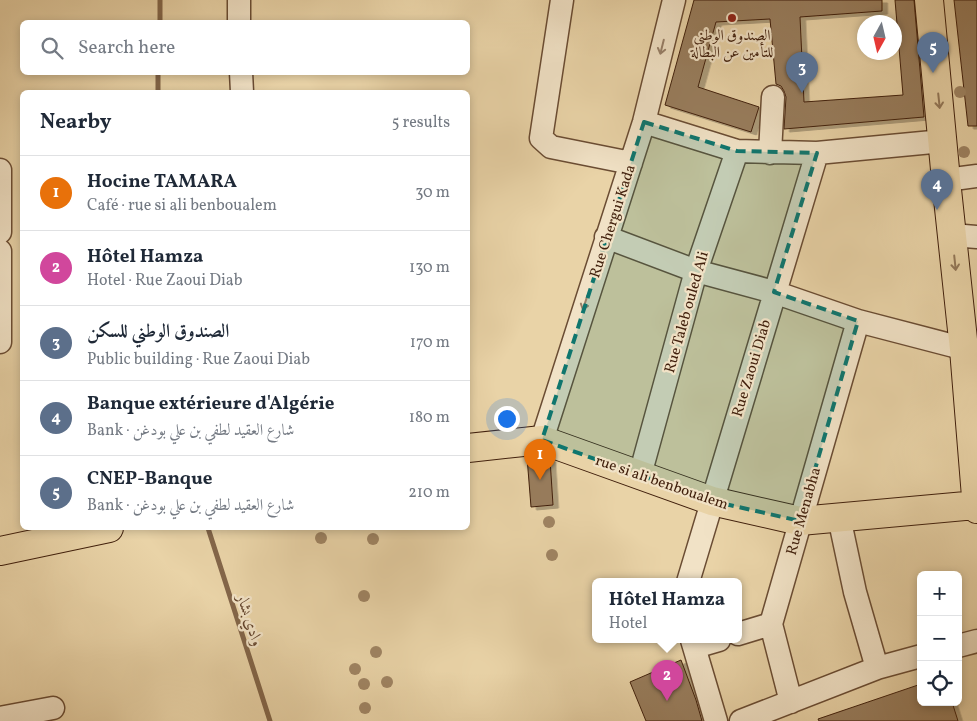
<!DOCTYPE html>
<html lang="en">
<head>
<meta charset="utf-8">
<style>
	:root { --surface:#fff; --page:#f6f6f7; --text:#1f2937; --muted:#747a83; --line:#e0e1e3; --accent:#1a73e8 }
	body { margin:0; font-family:Vollkorn,Amiri,serif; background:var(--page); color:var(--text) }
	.controls { position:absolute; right:15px; bottom:15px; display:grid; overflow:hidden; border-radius:8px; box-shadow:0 2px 8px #0003 }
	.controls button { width:45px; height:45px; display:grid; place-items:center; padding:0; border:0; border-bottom:1px solid var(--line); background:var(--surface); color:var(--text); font:25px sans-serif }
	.compass { position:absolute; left:857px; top:15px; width:45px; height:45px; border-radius:50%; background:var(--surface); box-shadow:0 2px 8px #0003; rotate:188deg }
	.you { position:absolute; left:506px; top:418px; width:18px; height:18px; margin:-12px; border:4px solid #fff; border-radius:50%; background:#1a73e8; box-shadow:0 0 0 8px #1a73e833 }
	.badge { display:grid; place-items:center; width:32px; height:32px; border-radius:50%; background:var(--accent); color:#fff; font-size:16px; font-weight:700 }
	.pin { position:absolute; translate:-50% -41px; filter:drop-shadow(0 1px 2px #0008) }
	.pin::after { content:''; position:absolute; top:26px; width:18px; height:15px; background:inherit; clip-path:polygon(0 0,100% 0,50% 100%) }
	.popup { position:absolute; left:592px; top:578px; width:150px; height:65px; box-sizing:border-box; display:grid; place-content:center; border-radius:8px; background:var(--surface); filter:drop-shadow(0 1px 4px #0005); font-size:16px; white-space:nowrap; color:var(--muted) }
	.popup b { font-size:19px; color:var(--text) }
	.popup::after { content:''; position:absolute; left:50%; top:100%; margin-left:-10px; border:10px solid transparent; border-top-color:var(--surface) }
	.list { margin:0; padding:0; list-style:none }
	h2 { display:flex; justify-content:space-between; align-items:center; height:65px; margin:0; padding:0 20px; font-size:21px }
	h2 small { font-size:16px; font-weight:400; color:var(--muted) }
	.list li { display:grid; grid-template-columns:32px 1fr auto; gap:15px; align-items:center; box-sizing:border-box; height:75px; padding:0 20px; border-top:1px solid var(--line) }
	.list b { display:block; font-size:19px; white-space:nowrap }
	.list p { margin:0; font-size:16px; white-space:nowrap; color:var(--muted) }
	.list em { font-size:16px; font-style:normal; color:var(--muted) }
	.icon { flex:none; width:28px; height:28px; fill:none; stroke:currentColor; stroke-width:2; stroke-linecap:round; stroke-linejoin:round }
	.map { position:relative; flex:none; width:977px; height:721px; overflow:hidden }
	.search { position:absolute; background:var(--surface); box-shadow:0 2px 8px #0003; left:20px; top:20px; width:450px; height:55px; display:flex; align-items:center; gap:12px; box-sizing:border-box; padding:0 18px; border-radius:8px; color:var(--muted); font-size:19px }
	.panel { position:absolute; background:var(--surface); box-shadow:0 2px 8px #0003; left:20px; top:90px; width:450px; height:440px; border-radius:8px }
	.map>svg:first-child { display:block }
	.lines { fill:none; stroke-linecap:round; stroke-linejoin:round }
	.stream { stroke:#836649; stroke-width:5 }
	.building { fill:#987d5d; stroke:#401f0c; filter:url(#shadow) }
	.minor-casing { stroke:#6a4c33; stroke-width:25 }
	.major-casing { stroke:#401f0c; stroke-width:30 }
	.minor { stroke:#f1e2c6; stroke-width:22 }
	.major { stroke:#e9d3a7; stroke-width:28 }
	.tree { fill:#9f8463 }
	.oneway { stroke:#988069 }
	.oneway2 { stroke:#94795a }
	.marked { fill:#0f766e; fill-opacity:0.2; stroke:#0f766e; stroke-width:4; stroke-dasharray:10 6; stroke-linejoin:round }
	.poi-dot { fill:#8f2418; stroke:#f1e2c6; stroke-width:2 }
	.labels { text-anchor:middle; stroke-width:4.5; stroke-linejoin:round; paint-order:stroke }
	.poi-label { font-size:15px; fill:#401f0c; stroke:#f1e2c6 }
	.street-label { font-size:15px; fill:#401f0c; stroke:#f1e2c6 }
	.water-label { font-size:16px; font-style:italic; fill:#62432b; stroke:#f1e2c6 }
</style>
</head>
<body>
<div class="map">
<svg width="977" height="721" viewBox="0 0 977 721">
	<defs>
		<filter id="shadow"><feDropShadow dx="5.5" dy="3" stdDeviation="0" flood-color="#0004"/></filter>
	</defs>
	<rect width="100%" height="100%" fill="#e9d3a7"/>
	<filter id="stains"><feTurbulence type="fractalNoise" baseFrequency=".004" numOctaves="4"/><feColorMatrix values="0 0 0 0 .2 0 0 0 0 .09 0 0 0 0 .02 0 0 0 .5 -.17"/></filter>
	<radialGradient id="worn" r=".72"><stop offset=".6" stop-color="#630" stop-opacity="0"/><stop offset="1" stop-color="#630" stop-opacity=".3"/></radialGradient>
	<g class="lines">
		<path class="stream" d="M160,22V0
			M158,92V72
			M208,528L270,721"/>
	</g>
	<path class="building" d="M694,0H882V11L800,17L804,102L903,95L895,0H914L924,117L784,129L786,97L784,91L781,86L776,84L770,19L716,22L698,87L759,107L751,132L665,105Z
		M954,0H977V126H968Z
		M540,456L550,459L553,505L531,507L527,457Z
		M681,660L696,700L702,721H646L630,682Z
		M921,684V702H952L958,721H819L818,719Z"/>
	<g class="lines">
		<defs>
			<path id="minor" d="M239,0V22
				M562,0L541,138L551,147L631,163
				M241,72L242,92
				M644,122L737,151L817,153L943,141
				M770,153L773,97
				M0,170V232
				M946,180L977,176
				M952,235L977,237
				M606,237L696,271L774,292L858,321L977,352
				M0,251V342
				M542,440L644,122L674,0
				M640,475L696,271L737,151
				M839,517L855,592L877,668
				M688,582L817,153
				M738,634L771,624
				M692,640L716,721
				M958,646L977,641
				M695,647L719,640
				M791,702L771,624L858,321
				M0,718L53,708
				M741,721L877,668L921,656"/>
			<path id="major" d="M929,0L946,180L964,349L977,509
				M468,448L542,440L712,501L800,521L977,505
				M0,551L109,528"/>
		</defs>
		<use href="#minor" class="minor-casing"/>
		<use href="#major" class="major-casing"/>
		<use href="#minor" class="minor"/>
		<use href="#major" class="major"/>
	</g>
	<g class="tree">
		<circle cx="960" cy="92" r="6"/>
		<circle cx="964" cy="152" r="6"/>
		<circle cx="549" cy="522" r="6"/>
		<circle cx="321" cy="538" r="6"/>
		<circle cx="373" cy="539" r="6"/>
		<circle cx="552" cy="555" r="6"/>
		<circle cx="364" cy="596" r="6"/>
		<circle cx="376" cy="652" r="6"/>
		<circle cx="355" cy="669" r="6"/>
		<circle cx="387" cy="682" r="6"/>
		<circle cx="364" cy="684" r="6"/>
		<circle cx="365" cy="708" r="6"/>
	</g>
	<defs><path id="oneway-shaft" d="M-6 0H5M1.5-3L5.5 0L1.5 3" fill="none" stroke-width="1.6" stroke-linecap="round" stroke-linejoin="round" transform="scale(1.25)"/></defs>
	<g class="oneway">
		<use href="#oneway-shaft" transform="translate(662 47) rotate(104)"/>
		<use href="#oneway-shaft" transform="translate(585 303) rotate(108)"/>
	</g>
	<g class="oneway2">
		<use href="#oneway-shaft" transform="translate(939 101) rotate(84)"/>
		<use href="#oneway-shaft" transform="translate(955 263) rotate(84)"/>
	</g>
	<path class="marked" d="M644,122L737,151L817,153L774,292L858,321L800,521L712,501L542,440Z"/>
	<circle class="poi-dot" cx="732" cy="18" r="5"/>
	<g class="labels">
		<g class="poi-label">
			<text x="732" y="40">الصندوق الوطني<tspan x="732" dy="17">للتأمين عن البطالة</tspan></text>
		</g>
		<g class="street-label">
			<text transform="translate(612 221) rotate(-72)" y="5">Rue Chergui Kada</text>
			<text transform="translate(686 312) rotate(-74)" y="5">Rue Taleb ouled Ali</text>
			<text transform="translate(751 368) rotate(-73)" y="5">Rue Zaoui Diab</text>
			<text transform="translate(662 482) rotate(19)" y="5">rue si ali benboualem</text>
			<text transform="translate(803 511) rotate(-74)" y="5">Rue Menabha</text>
		</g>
		<g class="water-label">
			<text transform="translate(251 620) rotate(72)" y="6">وادي بشار</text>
		</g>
	</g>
	<rect width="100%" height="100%" filter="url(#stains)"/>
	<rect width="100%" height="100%" fill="url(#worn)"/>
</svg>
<div class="controls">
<button>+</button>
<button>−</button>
<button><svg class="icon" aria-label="locate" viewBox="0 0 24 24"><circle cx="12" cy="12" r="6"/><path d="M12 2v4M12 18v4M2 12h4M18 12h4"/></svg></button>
</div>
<svg class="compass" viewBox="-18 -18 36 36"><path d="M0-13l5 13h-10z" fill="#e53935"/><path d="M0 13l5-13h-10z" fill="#747a83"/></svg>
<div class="you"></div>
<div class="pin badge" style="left:540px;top:480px;background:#e8710a">1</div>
<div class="pin badge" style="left:667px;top:701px;background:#d1479c">2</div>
<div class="popup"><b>Hôtel Hamza</b>Hotel</div>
<div class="pin badge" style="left:802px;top:93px;background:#5c6f8a">3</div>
<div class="pin badge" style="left:937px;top:210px;background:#5c6f8a">4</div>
<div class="pin badge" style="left:933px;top:73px;background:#5c6f8a">5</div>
<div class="search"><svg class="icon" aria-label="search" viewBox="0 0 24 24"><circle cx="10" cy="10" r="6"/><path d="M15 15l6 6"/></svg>Search here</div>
<section class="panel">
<h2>Nearby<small>5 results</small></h2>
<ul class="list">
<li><span class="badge" style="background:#e8710a">1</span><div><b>Hocine TAMARA</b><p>Café · rue si ali benboualem</p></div><em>30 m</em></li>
<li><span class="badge" style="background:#d1479c">2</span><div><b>Hôtel Hamza</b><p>Hotel · Rue Zaoui Diab</p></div><em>130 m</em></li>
<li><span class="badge" style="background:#5c6f8a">3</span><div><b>الصندوق الوطني للسكن</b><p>Public building · Rue Zaoui Diab</p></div><em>170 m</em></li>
<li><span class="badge" style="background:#5c6f8a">4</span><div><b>Banque extérieure d'Algérie</b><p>Bank · شارع العقيد لطفي بن علي بودغن</p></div><em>180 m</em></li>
<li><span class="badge" style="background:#5c6f8a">5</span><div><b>CNEP-Banque</b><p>Bank · شارع العقيد لطفي بن علي بودغن</p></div><em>210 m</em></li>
</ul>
</section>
</div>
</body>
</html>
